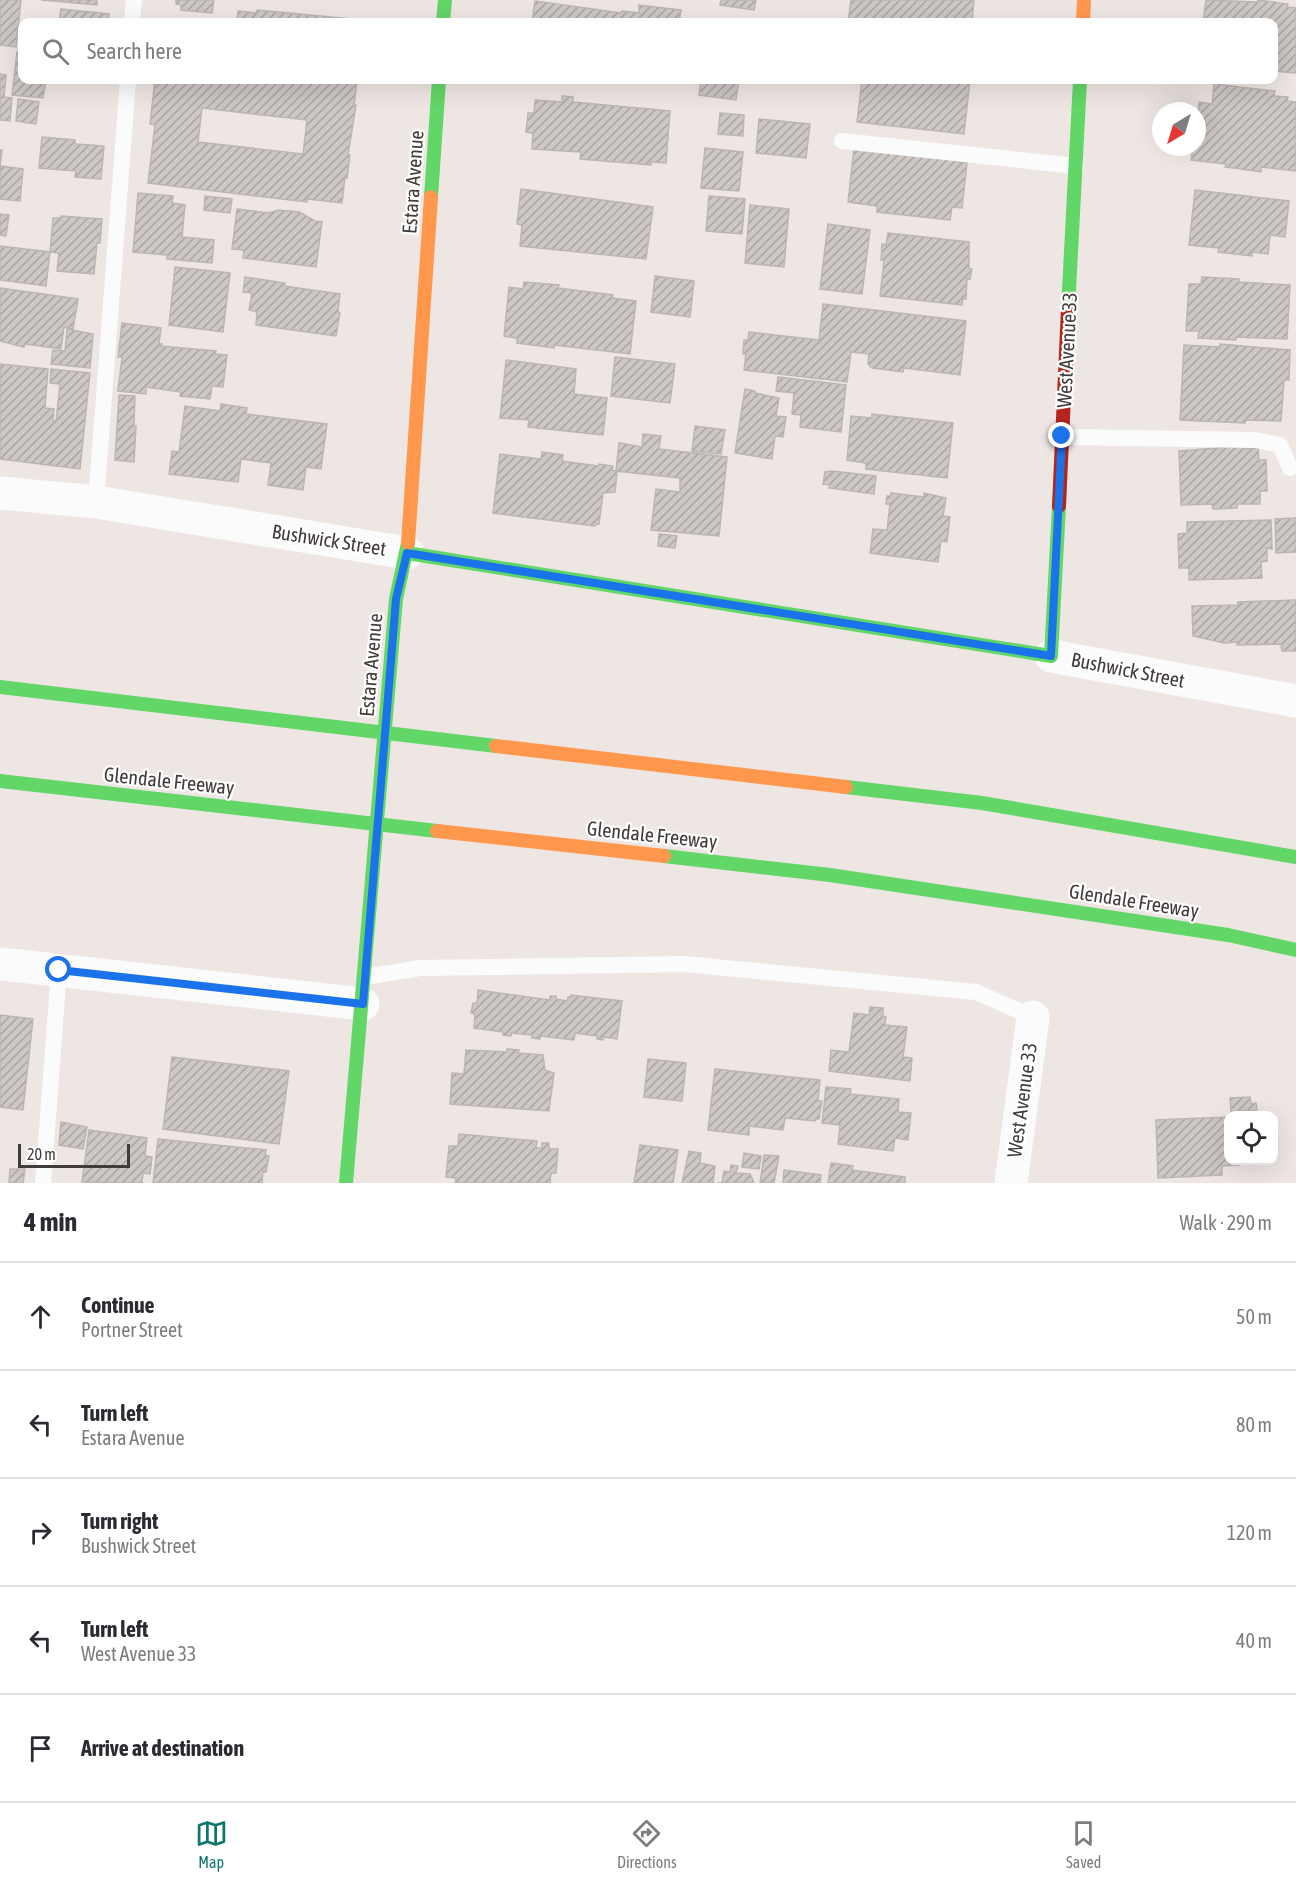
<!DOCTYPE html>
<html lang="en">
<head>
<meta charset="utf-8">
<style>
	:root { --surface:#fff; --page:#f2f2f3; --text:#2b2b33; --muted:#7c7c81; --line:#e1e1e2; --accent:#0f766e }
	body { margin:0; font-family:"Asap Condensed",sans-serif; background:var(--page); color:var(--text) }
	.controls { position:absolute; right:18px; bottom:18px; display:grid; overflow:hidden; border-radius:12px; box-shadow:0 6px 24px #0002 }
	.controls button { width:54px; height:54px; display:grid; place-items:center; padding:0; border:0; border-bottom:2px solid var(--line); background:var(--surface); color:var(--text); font:30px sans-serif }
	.compass { position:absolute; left:1152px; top:102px; width:54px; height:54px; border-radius:50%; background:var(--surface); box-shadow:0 6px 24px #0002; rotate:218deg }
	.scale { position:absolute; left:18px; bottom:15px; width:112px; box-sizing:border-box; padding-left:6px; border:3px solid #413b39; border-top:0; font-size:16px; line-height:21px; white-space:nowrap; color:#413b39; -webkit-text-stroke:4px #fff; paint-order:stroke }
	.stop { position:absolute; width:18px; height:18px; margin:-14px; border:4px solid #1a73e8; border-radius:50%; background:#fff }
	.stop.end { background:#1a73e8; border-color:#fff; box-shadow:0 2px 6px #0008 }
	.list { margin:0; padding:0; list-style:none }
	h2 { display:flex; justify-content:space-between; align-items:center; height:78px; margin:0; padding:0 24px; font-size:26px }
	h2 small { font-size:20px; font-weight:400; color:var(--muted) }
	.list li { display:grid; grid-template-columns:39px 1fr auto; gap:18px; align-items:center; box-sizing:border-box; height:108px; padding:0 24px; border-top:2px solid var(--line) }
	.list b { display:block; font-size:22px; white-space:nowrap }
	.list p { margin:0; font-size:20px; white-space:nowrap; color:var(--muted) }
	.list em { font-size:20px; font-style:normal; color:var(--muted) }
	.icon { flex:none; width:33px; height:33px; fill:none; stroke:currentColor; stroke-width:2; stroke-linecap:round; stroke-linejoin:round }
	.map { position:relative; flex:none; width:1296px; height:1183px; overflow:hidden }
	.search { position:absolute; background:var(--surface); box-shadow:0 6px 24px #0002; left:18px; right:18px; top:18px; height:66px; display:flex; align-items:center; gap:15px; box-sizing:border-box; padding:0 21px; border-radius:12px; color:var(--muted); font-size:22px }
	.sheet { height:618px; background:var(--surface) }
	nav { display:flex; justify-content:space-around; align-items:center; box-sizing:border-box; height:84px; border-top:2px solid var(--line); background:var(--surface); font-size:16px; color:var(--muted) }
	nav a { display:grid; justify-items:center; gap:3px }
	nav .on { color:var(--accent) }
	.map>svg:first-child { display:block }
	.building { fill:url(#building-hatch); stroke:#bcb6b3; stroke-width:1.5; fill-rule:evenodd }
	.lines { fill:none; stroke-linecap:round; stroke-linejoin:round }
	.lane { stroke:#fcfbfb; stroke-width:16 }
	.street { stroke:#fcfbfb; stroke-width:33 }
	.fast { stroke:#63d668; stroke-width:14 }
	.slow { stroke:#ff974d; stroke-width:14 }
	.jam { stroke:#b3261e; stroke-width:14 }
	.route { stroke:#1a73e8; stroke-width:8 }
	.labels { text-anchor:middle; stroke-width:4.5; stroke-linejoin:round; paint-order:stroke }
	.street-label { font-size:20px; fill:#413b39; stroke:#fff }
</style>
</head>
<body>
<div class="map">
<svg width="1296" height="1183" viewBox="0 0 1296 1183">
	<defs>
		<pattern id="building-hatch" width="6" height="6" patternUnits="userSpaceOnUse" patternTransform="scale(1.5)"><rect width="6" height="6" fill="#cec8c5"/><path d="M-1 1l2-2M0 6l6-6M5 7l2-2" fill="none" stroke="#a9a4a1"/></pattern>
	</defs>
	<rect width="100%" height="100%" fill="#eee6e3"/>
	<path class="building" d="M0,0H21L16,47L0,45Z
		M41,0H97V5Z
		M176,0H214L212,13L181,10V5L176,4Z
		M721,0H756L754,10L720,5Z
		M851,0H974L972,22H848Z
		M1206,0L1258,2V0L1288,4L1287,7L1296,8V73L1274,71V22H1203Z
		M535,1L621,13L622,11L639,13V5L681,10L679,22H532Z
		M61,9L109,14L108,21L113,22H54L55,21H59Z
		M257,10L351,19V22H237L238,11L257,13Z
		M17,52H22V80H46L43,98L12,95Z
		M0,74L6,75L4,97L12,98L10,121L0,120Z
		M155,80L357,81L354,105H356L348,155H350L347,178L345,177L342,203L307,199V202L148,183L155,125L150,124ZM202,108L307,120L303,154L198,142Z
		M701,80H739L736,100L699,95Z
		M862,80H970L964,134L857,122Z
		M1214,84L1275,91L1274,96L1288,97L1287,101L1296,102V171L1261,167V172L1225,167L1226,164L1191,160L1193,147H1197L1199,102L1212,104Z
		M562,96L573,97V102L670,111L666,163L651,162V165L580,159L581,152L532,149L533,133L526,132L528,113H534L535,100L562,102Z
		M18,99L39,102L36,124L16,121Z
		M720,113L744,115L743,136L718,134Z
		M759,119L810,124L806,158L756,153Z
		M42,137L75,140V144L104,146L101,179L75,177L76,171L39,168Z
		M705,148L743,152L739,191L701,188Z
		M854,148L958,159V162L967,163L962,208L952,207L950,220L877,212V206L848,202Z
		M0,150H2L0,166L23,169L20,201L0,199Z
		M521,189L653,207L646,259L520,246L522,225L517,224Z
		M1195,190L1289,201L1285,237L1270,235L1268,254L1252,252V256L1218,252L1219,248L1189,245Z
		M138,193L173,196L172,203L185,205L182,237L214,240L212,263L167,259V255L133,252Z
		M205,196L232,199L230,213L204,210Z
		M709,196L745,199L742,234L706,231Z
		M750,205L789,209L784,267L745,263Z
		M237,209L269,213L278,210L299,212L315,221L322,222L316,267L243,258L244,250L232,249Z
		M0,214L9,215L6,236L0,235Z
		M61,216L102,219L100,243H97L94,274L57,271L59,253L50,252L53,218H61Z
		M828,224L870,230L862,294L820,289Z
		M888,233L969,242V269H972L970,279L967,278L966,299H963L962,305L880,296L884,260H881L882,244L886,245Z
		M0,246L50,252L46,286L0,280Z
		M175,267L230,273L223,332L169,325Z
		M655,276L694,281L690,317L651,312Z
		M245,277L285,283L284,286L340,294L338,312L340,313L336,336L256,325L257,312L249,310L252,293L243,292Z
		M1202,277L1239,279V282L1290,285L1287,339L1236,337V340L1198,338L1199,331H1186L1189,284H1201Z
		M524,282L559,285L558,288L613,295L612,298L636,301L630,354L554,345V348L517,343V338L504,336L509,287L523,289Z
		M0,288L78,299L73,329L64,327L61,349L25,344L24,347L0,341Z
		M823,304L966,321L960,375L904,368L903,372L872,368L868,364L869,354L851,352L847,382L744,370L746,354H743L744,340H748L749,332L819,340Z
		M122,323L161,328L159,344H162L161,346L216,351L215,354L227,355L223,387L212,386L210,399L180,396L181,392L146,387V394L118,391L122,357H118Z
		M67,329L93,334L90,368L51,364L53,350L65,351Z
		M1220,344L1290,350L1289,380H1284L1281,421L1246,420L1245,423L1180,420L1184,345L1220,347Z
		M615,357L675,364L670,403L611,396Z
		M506,360L576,369L574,394L607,398L603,435L528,427L529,420L500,418Z
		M0,364L48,369L45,408L54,409L53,421H56L60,384L50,383L51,369L90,373L80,469L0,459Z
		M778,377L846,385L841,432L800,427L801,415L792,414L794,393L776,391Z
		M745,389L755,391V393L779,398L776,416L786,417L783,437L775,436L772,459L735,453Z
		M119,395L135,396L134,426H136L134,462L115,460Z
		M221,404L247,408L246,414L327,424L321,469L306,467L303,490L268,485L271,463L241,459L238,482L169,474L172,451L179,452L185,406L220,411Z
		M872,414L953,423L947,478L866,469V463L847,460L851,416L872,418Z
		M695,426L725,430L721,454L692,451Z
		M643,434L661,436L659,449L727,457L719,536L651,530L656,489L680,492V478L616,471L619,443L642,447Z
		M1243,446V449L1258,448L1259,460H1266L1267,491H1260V504H1237V508L1213,509L1212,504L1181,505L1179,451Z
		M542,452L563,455L562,461L598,466L599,464L613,466L612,470L617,472L615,492L603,493L599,524H596L595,526L493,513L500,454L541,459Z
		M832,471L876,476L874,494L829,488L830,485L823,484L825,472Z
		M891,493L924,497V493L946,498L943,516L950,517L947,542L941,541L938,562L870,553L873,529L887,530L890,504H886L887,496H891Z
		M1296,518V552L1276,553L1275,519Z
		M1271,520L1272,549L1267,548V561L1261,562L1262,578L1189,580V568H1179L1178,534L1187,533V522Z
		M659,534L677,536L675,548L658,546Z
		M1296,600V651H1282L1281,644L1237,645V642L1224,643L1193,636L1192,606L1238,605V602Z
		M478,990L550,1000V996H556V999L567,1001L568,997H571V995L622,1001L617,1039L604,1037L603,1040L597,1039V1036L575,1033L574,1040L540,1036V1039L532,1038V1035L511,1033V1036L503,1035V1032L474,1028L475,1014L471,1013L473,1003H477Z
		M870,1007L883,1008V1016L886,1017L885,1025L907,1027L903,1057L912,1058L910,1081L829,1071L831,1050L849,1052L854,1013L869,1015Z
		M0,1015L33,1019L23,1110L0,1107Z
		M507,1049L519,1050L518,1053L543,1055L545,1070L554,1073L549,1111L450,1104L452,1073L464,1074L466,1050L507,1052Z
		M172,1057L289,1071L279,1144L163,1129Z
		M648,1059L686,1063L682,1101L644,1097Z
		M715,1069L820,1080L818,1101H822L819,1119H816L815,1121L785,1118L783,1130L749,1126V1135L708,1130Z
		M826,1087L851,1089L850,1094L899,1099L898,1112L911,1113L908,1140L895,1138L893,1151L838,1144L840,1125L822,1123Z
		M1250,1097L1251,1104L1256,1103L1257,1110L1231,1112L1230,1098Z
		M1228,1117V1160H1239V1165L1222,1166V1175L1158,1178L1156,1120Z
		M61,1122L87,1127L83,1149L59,1145Z
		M89,1130L147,1138L145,1156L152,1157L150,1174L143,1173L142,1183L82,1182Z
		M459,1134L537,1141L536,1148H542V1143H549V1149H558L556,1173H551L550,1183H455L456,1178L446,1177L449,1146H458Z
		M158,1139L266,1150L265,1155L269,1156L266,1172L263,1171L262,1183H153Z
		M640,1145L678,1150L673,1183H634Z
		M689,1151L701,1153L700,1163L715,1166L713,1183H682Z
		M744,1153L761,1156L759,1169L742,1167Z
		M764,1155L779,1156L774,1183H760Z
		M831,1163L853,1166L852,1170L905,1177V1183H828Z
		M731,1165L738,1166L736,1173L750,1174L754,1183H717H722L724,1171L730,1172Z
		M10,1169H25L23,1183H9Z
		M784,1170L821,1175L820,1183H783Z"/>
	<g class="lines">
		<path class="lane" d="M132,22L134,0
			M842,141L1076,166
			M1062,437L1255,440L1280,445L1290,468
			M96,502L128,80
			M365,977L420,968L684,964L976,992L1033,1017
			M43,1183L59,970"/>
		<path class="street" d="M0,493L96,502L407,553
			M1051,656L1296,701
			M0,964L363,1004
			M1011,1183L1033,1017"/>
		<path class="fast" d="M443,22L445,0
			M431,197L439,80
			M1068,309L1080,80
			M407,553L1051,656L1059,506
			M0,687L496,746
			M0,781L437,831
			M846,787L982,803L1296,857
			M664,856L830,875L1228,935L1296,950
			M346,1183L396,599L408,543"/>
		<path class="slow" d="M1083,22L1084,0
			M408,543L431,197
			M496,746L846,787
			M437,831L664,856"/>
		<path class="jam" d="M1059,506L1068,309"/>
	</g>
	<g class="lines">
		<path class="route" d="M59,970L363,1004L396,599L407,553L1051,656L1062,436"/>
	</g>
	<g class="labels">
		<g class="street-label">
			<text transform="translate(413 182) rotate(-86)" y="7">Estara Avenue</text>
			<text transform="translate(1067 350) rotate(-87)" y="7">West Avenue 33</text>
			<text transform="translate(329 540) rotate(9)" y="7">Bushwick Street</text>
			<text transform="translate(371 665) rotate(-85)" y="7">Estara Avenue</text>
			<text transform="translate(1128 670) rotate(11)" y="7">Bushwick Street</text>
			<text transform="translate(169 781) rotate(6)" y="7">Glendale Freeway</text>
			<text transform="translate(652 835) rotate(6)" y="7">Glendale Freeway</text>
			<text transform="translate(1134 901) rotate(9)" y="7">Glendale Freeway</text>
			<text transform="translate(1022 1100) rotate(-82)" y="7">West Avenue 33</text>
		</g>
	</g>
</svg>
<div class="controls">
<button><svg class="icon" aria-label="locate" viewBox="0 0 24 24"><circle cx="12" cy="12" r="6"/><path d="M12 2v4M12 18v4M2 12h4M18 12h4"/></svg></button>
</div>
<svg class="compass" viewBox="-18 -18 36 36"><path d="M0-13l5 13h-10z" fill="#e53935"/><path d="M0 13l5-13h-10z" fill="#7c7c81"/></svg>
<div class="scale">20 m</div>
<div class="stop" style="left:59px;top:970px"></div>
<div class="stop end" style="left:1062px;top:436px"></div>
<div class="search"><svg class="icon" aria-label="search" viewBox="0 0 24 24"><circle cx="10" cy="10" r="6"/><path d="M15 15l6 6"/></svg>Search here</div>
</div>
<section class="sheet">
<h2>4 min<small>Walk · 290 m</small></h2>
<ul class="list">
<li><svg class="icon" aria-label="ahead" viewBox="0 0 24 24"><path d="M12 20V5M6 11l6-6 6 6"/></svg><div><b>Continue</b><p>Portner Street</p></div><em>50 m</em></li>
<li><svg class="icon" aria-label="left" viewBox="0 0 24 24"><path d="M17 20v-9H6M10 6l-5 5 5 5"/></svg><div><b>Turn left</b><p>Estara Avenue</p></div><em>80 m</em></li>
<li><svg class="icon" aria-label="right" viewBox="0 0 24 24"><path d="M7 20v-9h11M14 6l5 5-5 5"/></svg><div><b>Turn right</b><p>Bushwick Street</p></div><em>120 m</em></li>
<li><svg class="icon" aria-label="left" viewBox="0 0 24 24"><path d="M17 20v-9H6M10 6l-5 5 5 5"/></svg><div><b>Turn left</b><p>West Avenue 33</p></div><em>40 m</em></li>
<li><svg class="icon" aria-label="arrive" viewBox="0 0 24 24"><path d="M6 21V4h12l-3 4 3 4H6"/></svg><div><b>Arrive at destination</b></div></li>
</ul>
</section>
<nav>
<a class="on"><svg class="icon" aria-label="map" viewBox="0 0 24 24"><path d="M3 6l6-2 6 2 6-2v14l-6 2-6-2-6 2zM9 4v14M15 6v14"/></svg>Map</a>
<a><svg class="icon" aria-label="directions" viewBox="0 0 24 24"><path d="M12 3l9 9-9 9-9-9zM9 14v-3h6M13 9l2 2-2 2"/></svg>Directions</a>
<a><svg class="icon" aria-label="saved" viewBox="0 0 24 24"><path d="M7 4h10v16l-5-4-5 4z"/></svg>Saved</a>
</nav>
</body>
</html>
